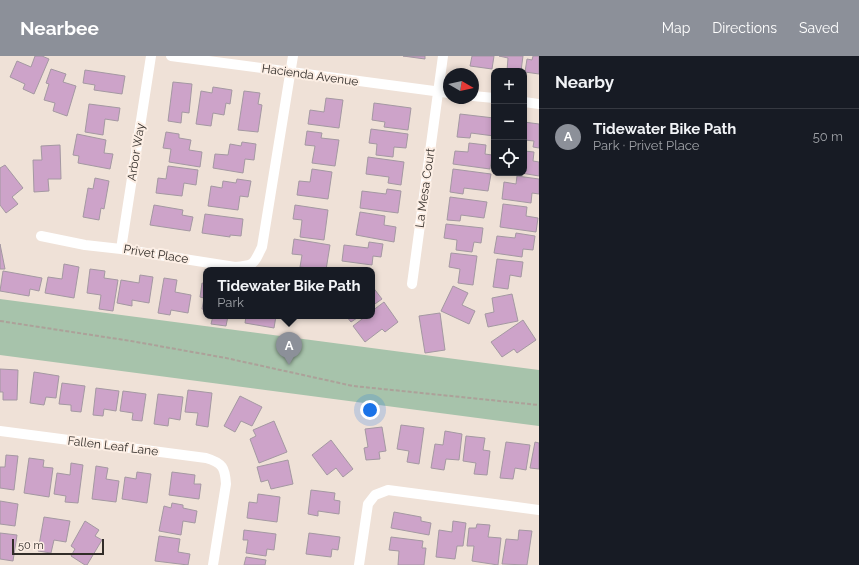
<!DOCTYPE html>
<html lang="en">
<head>
<meta charset="utf-8">
<style>
	:root { --surface:#171b24; --page:#242831; --text:#f1f3f6; --muted:#9ea1a6; --line:#363941; --accent:#8c9099 }
	body { margin:0; font-family:Raleway,sans-serif; background:var(--page); color:var(--text) }
	.controls { position:absolute; right:12px; top:12px; display:grid; overflow:hidden; border-radius:8px; box-shadow:0 2px 6px #0003 }
	.controls button { width:36px; height:36px; display:grid; place-items:center; padding:0; border:0; border-bottom:1px solid var(--line); background:var(--surface); color:var(--text); font:20px sans-serif }
	.compass { position:absolute; left:443px; top:12px; width:36px; height:36px; border-radius:50%; background:var(--surface); box-shadow:0 2px 6px #0003; rotate:99deg }
	.scale { position:absolute; left:12px; bottom:10px; width:92px; box-sizing:border-box; padding-left:4px; border:2px solid #312c28; border-top:0; font-size:11px; line-height:14px; white-space:nowrap; color:#312c28; -webkit-text-stroke:3px #fceee4; paint-order:stroke }
	.you { position:absolute; left:370px; top:354px; width:14px; height:14px; margin:-10px; border:3px solid #fff; border-radius:50%; background:#1a73e8; box-shadow:0 0 0 6px #1a73e833 }
	.badge { display:grid; place-items:center; width:26px; height:26px; border-radius:50%; background:var(--accent); color:#fff; font-size:13px; font-weight:700 }
	.pin { position:absolute; translate:-50% -33px; filter:drop-shadow(0 1px 2px #0008) }
	.pin::after { content:''; position:absolute; top:21px; width:14px; height:12px; background:inherit; clip-path:polygon(0 0,100% 0,50% 100%) }
	.popup { position:absolute; left:203px; top:211px; width:172px; height:52px; box-sizing:border-box; display:grid; place-content:center; border-radius:8px; background:var(--surface); filter:drop-shadow(0 1px 3px #0005); font-size:13px; white-space:nowrap; color:var(--muted) }
	.popup b { font-size:15px; color:var(--text) }
	.popup::after { content:''; position:absolute; left:50%; top:100%; margin-left:-8px; border:8px solid transparent; border-top-color:var(--surface) }
	.list { margin:0; padding:0; list-style:none }
	h2 { display:flex; justify-content:space-between; align-items:center; height:52px; margin:0; padding:0 16px; font-size:17px }
	h2 small { font-size:13px; font-weight:400; color:var(--muted) }
	.list li { display:grid; grid-template-columns:26px 1fr auto; gap:12px; align-items:center; box-sizing:border-box; height:56px; padding:0 16px; border-top:1px solid var(--line) }
	.list b { display:block; font-size:15px; white-space:nowrap }
	.list p { margin:0; font-size:13px; white-space:nowrap; color:var(--muted) }
	.list em { font-size:13px; font-style:normal; color:var(--muted) }
	.icon { flex:none; width:22px; height:22px; fill:none; stroke:currentColor; stroke-width:2; stroke-linecap:round; stroke-linejoin:round }
	.map { position:relative; flex:none; width:539px; height:509px; overflow:hidden }
	header { display:flex; align-items:center; gap:24px; box-sizing:border-box; height:56px; padding:0 20px; background:var(--accent); color:#fff }
	header strong { font-size:19px }
	nav { display:flex; gap:22px; margin-inline-start:auto; font-size:14px }
	main { display:flex }
	aside { flex:1; background:var(--surface) }
	.map>svg:first-child { display:block }
	.green { fill:#a7c3ab }
	.building { fill:#cda3c9; stroke:#a498a2 }
	.lines { fill:none; stroke-linecap:round; stroke-linejoin:round }
	.path { stroke:#aca199; stroke-width:2; stroke-dasharray:4 2; stroke-linecap:butt }
	.street { stroke:#fff; stroke-width:10 }
	.labels { text-anchor:middle; stroke-width:4; stroke-linejoin:round; paint-order:stroke }
	.street-label { font-size:12px; fill:#312c28; stroke:#fceee4 }
</style>
</head>
<body>
<header>
<strong>Nearbee</strong>
<nav><a>Map</a><a>Directions</a><a>Saved</a></nav>
</header>
<main>
<div class="map">
<svg width="539" height="509" viewBox="0 0 539 509">
	<rect width="100%" height="100%" fill="#efe1d7"/>
	<path class="green" d="M0,243L539,314V370L0,299Z"/>
	<path class="building" d="M35,0H42L49,3L34,38L23,33L25,28L10,21L17,5L31,11Z
		M403,0H425V3Z
		M472,0H494L492,13L470,10Z
		M499,0H523L521,15H507L508,2Z
		M533,0H539V18L525,16L527,3L532,4Z
		M51,13L66,18L63,26L76,30L67,60L53,55L55,47L44,44L49,28L46,27Z
		M85,14L125,20L122,38L94,34L95,29L83,27Z
		M173,26L192,28L189,57L182,56L181,67L168,65Z
		M213,31L232,34L230,48L226,47L224,59L213,57L211,70L196,68L201,35L212,37Z
		M244,35L260,37L258,48L262,49L258,76L238,74Z
		M326,42L343,44L339,72L308,68L310,54L324,56Z
		M374,47L411,52L408,74L384,71L385,66L372,64Z
		M89,48L120,52L118,65L105,63L103,79L85,76Z
		M460,58L494,62V80L471,77L470,82L457,81Z
		M524,66L539,68V92L533,91L534,85L524,84Z
		M371,73L408,78L406,92L394,91L393,101L376,99L377,88L369,87Z
		M307,75L322,77L321,82L339,84L335,110L312,107L315,90L305,89Z
		M166,76L179,78V82L191,84L189,94L202,96L200,111L169,106L171,93L163,92Z
		M77,78L106,84L104,97L113,98L110,113L78,107L79,100L73,99Z
		M242,86L256,88L254,104L245,103L243,117L213,112L215,98L228,99L230,88L241,90Z
		M469,87L486,89L485,98L492,99L490,113L453,108L455,95L468,96Z
		M60,89L61,123H48L49,135L34,136L33,104H42L41,90Z
		M524,95L534,96L533,105L539,106V120L521,117H524Z
		M368,101L404,106L401,129L388,127L389,121L366,118Z
		M5,109L23,132L12,141L18,148L6,157L0,149V112Z
		M168,110L198,114L196,129L184,127L182,140L156,137L158,122L166,123Z
		M312,113L332,116L328,143L297,139L299,125L310,126Z
		M453,113L491,118L488,135L464,132L463,138L450,136Z
		M517,120L539,123V138L532,137L531,147L502,143L504,126L516,128Z
		M95,122L109,125L104,153L101,152L99,164L83,161L88,132L93,133Z
		M237,123L251,125L248,141L240,140L238,154L208,150L211,130L222,132L223,125L236,127Z
		M387,133L401,135L398,157L360,152L362,135L386,138Z
		M450,141L487,146L484,162L461,159L460,165L447,164Z
		M503,148L527,151L526,160L538,162L536,176L500,171Z
		M154,149L183,154L182,159L193,161L190,175L150,169Z
		M295,149L328,154L324,184L300,181L302,164L293,163Z
		M360,156L385,160L384,169L396,171L394,186L356,179Z
		M205,158L243,163L241,180L230,179V181L202,177Z
		M446,168L483,172L481,187L474,186L472,196L456,194L457,184L444,182Z
		M516,177L535,180L533,194L523,193L522,201L494,197L497,180L515,182Z
		M294,183L330,189L326,214L300,211L302,199L292,198Z
		M369,186L383,188L381,201L373,200L372,209L342,205L344,189L368,192Z
		M0,188L5,213H0Z
		M451,197L477,200L473,229L458,227L460,213L449,211Z
		M497,203L523,206L521,221L510,219L508,233L493,231Z
		M64,208L79,211L74,242L45,237L48,221L62,223Z
		M90,213L105,215L104,222L118,224L113,255L99,253L101,239L87,237Z
		M3,215L42,222L39,235L30,233L29,240L0,235Z
		M140,219L153,221L149,247L132,244V250L117,247L121,224L139,227Z
		M164,222L177,224L175,236L191,239L188,257L171,254L170,259L158,257Z
		M202,227L206,228V254L202,253L204,242L200,241Z
		M372,230L382,243L372,250Z
		M453,230L468,237L462,249L475,255L469,268L441,255Z
		M512,238L518,265L488,271L485,258L494,256L492,242Z
		M384,246L398,266L385,276L382,273L365,286L353,270L366,260H372V255Z
		M440,257L445,294L425,297L419,260Z
		M213,260H228L226,270L211,268Z
		M246,260H276L274,272L245,267Z
		M346,260H360L351,266Z
		M523,264L536,284L517,297L514,293L502,301L491,286Z
		M0,313L18,314L17,344H3V336H0Z
		M34,316L59,320L56,342L46,341L44,349L30,347Z
		M62,327L85,330L81,356L71,355V349L59,348Z
		M96,332L119,335L116,355L104,353L103,360L93,359Z
		M188,334L212,337L208,371L196,369L198,357L185,356Z
		M123,335L146,338L142,365L132,364L133,357L120,355Z
		M158,338L183,341L180,364L169,362L168,370L154,368Z
		M240,340L262,351L252,370L241,365L235,376L224,370Z
		M274,365L287,396L259,407L250,383L256,380L253,374Z
		M401,369L424,372L419,408L407,406L409,395L397,393Z
		M382,371L386,395L379,396L380,403L366,404L364,392L368,391L365,373Z
		M445,375L462,378L459,404L446,403L444,414L431,412L435,388L443,389Z
		M466,380L485,382L483,394L490,395L487,419L474,418L476,407L463,405Z
		M331,384L353,413L343,421L336,412L327,419L312,399Z
		M506,386L530,389L526,414L515,412L513,423L500,422Z
		M535,386L539,387V413L530,412Z
		M6,399L18,400L14,434L0,432V411H5Z
		M29,402L44,404L43,411L53,412L49,441L24,437Z
		M288,404L293,428L271,433L268,424L261,426L257,411Z
		M71,407L83,409L78,447L65,446L66,440L54,438L57,417L70,419Z
		M96,410L108,412L106,423L119,425L116,446L92,443Z
		M137,416L151,418L147,447L122,443L125,421L136,423Z
		M172,416L195,419L194,428H201L199,443L169,439Z
		M311,434L335,437L334,444L340,445L339,458L318,455V460L308,458Z
		M258,438L280,441L277,466L247,462L249,446L257,447Z
		M0,445L18,448L15,470L0,468Z
		M172,447L183,449V452L197,455L195,467L183,465L181,479L159,475L164,450L171,452Z
		M394,456L421,461V465L431,467L429,479L391,472Z
		M44,461L70,465L66,486L54,484L51,497L38,495Z
		M85,465L99,474L95,480L102,484L87,509H85L71,500L75,493L71,490Z
		M453,465L466,467L463,490H457L455,503L436,501L439,474L452,476Z
		M477,468L490,469L488,481L501,482L498,509L472,505L474,490H467L469,472H476Z
		M244,474L276,478L274,494L267,493L266,500L246,497L248,484H243Z
		M519,474L532,475L527,509L502,508L506,483L518,484Z
		M0,477L17,479L13,505L0,503Z
		M309,477L340,481L338,494L332,493L331,501L306,498Z
		M159,480L180,483L178,496L190,498L188,509L155,505Z
		M391,481L423,485L422,492H426L424,509H398L399,495L389,494Z
		M246,501L266,504L265,509H244Z"/>
	<g class="lines">
		<path class="path" d="M0,265L131,285L226,302L353,330L539,349"/>
		<path class="street" d="M171,0L449,37
			M473,40L494,42
			M524,46L539,48
			M41,180L85,189L121,193L235,211C255,209 253,209 262,191L293,0
			M121,193L151,0
			M412,228L443,0
			M0,375L206,402C223,407 225,412 226,428L213,509
			M359,509L368,448L375,439L388,434L539,454"/>
	</g>
	<g class="labels">
		<g class="street-label">
			<text transform="translate(310 19) rotate(8)" y="4">Hacienda Avenue</text>
			<text transform="translate(136 96) rotate(-81)" y="4">Arbor Way</text>
			<text transform="translate(425 132) rotate(-82)" y="4">La Mesa Court</text>
			<text transform="translate(156 198) rotate(9)" y="4">Privet Place</text>
			<text transform="translate(113 390) rotate(7)" y="4">Fallen Leaf Lane</text>
		</g>
	</g>
</svg>
<div class="controls">
<button>+</button>
<button>−</button>
<button><svg class="icon" aria-label="locate" viewBox="0 0 24 24"><circle cx="12" cy="12" r="6"/><path d="M12 2v4M12 18v4M2 12h4M18 12h4"/></svg></button>
</div>
<svg class="compass" viewBox="-18 -18 36 36"><path d="M0-13l5 13h-10z" fill="#e53935"/><path d="M0 13l5-13h-10z" fill="#9ea1a6"/></svg>
<div class="scale">50 m</div>
<div class="you"></div>
<div class="pin badge" style="left:289px;top:309px">A</div>
<div class="popup"><b>Tidewater Bike Path</b>Park</div>
</div>
<aside>
<h2>Nearby<small></small></h2>
<ul class="list">
<li><span class="badge">A</span><div><b>Tidewater Bike Path</b><p>Park · Privet Place</p></div><em>50 m</em></li>
</ul>
</aside>
</main>
</body>
</html>
